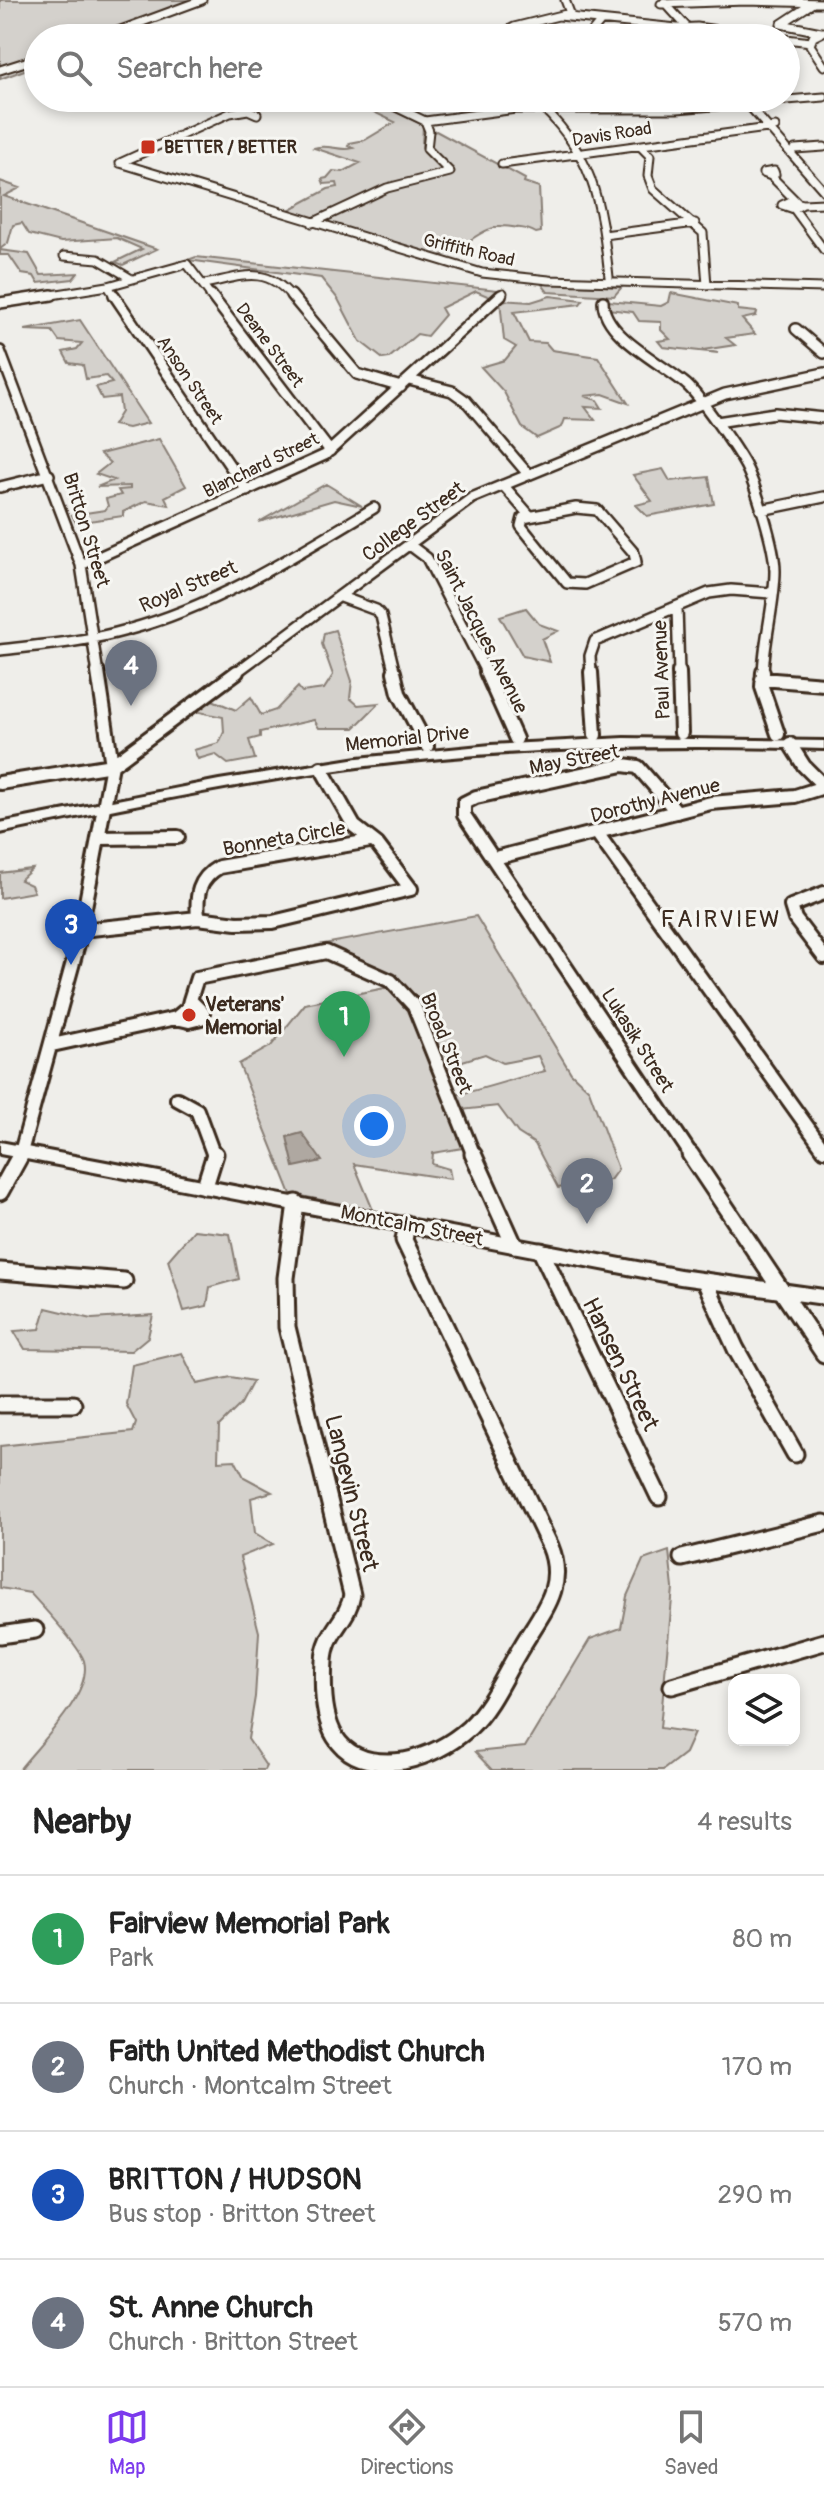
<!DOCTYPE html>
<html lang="en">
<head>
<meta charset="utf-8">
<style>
	:root { --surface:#fff; --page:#f2f2f2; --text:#222; --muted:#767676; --line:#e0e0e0; --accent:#7c3aed }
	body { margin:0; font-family:Pangolin,sans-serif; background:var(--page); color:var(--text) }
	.controls { position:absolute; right:24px; bottom:24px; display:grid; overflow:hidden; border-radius:16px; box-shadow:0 4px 12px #0003 }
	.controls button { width:72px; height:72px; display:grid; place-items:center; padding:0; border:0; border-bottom:2px solid var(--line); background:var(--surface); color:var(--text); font:40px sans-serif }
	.you { position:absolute; left:374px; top:1126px; width:28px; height:28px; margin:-20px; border:6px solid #fff; border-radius:50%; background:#1a73e8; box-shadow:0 0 0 12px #1a73e833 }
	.badge { display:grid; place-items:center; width:52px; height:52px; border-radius:50%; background:var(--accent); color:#fff; font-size:26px; font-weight:700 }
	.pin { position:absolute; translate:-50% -66px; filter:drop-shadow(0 2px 4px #0008) }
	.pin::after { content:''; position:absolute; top:42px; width:28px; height:24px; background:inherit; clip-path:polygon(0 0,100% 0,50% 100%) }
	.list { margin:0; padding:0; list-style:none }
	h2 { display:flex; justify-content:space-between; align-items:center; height:104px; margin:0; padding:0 32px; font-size:34px }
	h2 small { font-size:26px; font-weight:400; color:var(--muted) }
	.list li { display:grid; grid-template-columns:52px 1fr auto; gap:24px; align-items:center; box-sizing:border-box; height:128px; padding:0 32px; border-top:2px solid var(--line) }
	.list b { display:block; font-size:30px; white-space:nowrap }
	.list p { margin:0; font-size:26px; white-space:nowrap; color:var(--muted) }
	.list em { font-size:26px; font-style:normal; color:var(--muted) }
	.icon { flex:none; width:44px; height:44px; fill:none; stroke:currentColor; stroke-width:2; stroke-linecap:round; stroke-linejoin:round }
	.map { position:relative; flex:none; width:824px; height:1770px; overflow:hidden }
	.search { position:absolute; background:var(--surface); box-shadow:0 4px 12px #0003; left:24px; right:24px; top:24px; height:88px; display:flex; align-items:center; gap:20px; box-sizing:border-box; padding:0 28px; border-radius:44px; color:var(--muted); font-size:30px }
	.sheet { height:616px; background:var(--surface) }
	nav { display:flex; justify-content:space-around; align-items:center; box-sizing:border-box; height:112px; border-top:2px solid var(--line); background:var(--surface); font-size:22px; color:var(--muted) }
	nav a { display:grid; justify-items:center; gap:4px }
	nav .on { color:var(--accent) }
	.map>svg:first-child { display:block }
	.green { fill:#d4d1cc; stroke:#887e75; stroke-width:2 }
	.water { fill:#afa8a1; stroke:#81766d; stroke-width:2 }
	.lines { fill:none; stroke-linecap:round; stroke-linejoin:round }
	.minor-far3-casing { stroke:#3b2a1e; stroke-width:11 }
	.minor-far2-casing { stroke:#3b2a1e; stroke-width:14 }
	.minor-far1-casing { stroke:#3b2a1e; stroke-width:18 }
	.minor-casing { stroke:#3b2a1e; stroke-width:21 }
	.major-casing { stroke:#3b2a1e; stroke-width:6 }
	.minor-far3 { stroke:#f6f6f2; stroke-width:7 }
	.minor-far2 { stroke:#f6f6f2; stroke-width:9 }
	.minor-far1 { stroke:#f6f6f2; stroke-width:12 }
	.minor { stroke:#f6f6f2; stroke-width:15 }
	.major { fill:#f6f6f2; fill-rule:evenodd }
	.poi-dot { fill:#c8321e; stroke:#f6f6f2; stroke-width:3 }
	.labels { text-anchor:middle; stroke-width:6; stroke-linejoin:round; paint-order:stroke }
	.far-street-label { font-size:18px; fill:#3b2a1e; stroke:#f6f6f2 }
	.far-poi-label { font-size:18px; font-weight:bold; fill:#3b2a1e; stroke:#f6f6f2; text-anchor:start }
	.street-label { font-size:20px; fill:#3b2a1e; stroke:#f6f6f2 }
	.poi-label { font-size:20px; font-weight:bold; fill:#3b2a1e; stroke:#f6f6f2; text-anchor:start }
	.quarter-label { font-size:24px; letter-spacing:2px; fill:#3b2a1e; stroke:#f6f6f2 }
	.near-street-label { font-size:24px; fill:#3b2a1e; stroke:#f6f6f2 }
</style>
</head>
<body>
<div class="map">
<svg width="824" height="1770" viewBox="0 0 824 1770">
	<rect width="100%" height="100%" fill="#efeeea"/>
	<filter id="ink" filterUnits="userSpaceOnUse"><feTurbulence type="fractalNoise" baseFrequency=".0125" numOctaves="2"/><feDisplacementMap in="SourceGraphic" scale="16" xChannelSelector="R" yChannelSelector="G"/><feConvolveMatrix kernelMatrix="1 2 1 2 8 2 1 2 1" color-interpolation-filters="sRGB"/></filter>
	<g filter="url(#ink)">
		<path class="green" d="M0,0H192L103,38H38V65L0,79Z
			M370,99L423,125L422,147L448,170L416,177L313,220L285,212L328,189L338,187L337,183L324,184L322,179L327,178L333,171L343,172L360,163L314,148C328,143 339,152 353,148L348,146L350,143L365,140L395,122L359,105Z
			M436,131L525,179L524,182L539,187L541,232L536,233C526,227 522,229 512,227C480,221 463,255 432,257L322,222L380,193L452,174L429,143L431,133Z
			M0,181L20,188L4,196L157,249L123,265L115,262L142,249L117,238L61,242L29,234L22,223L13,225L8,243L0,249Z
			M0,250L29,254L41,275L78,273L73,279L38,283L34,276L22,274L9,255H0Z
			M196,257L498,290L492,298L476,291L441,308L445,315L427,336L417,334L389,358L383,359L360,341L338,299L321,278L188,260Z
			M541,283L622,287L614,296L548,292Z
			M671,293L738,306V310L757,312L756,316L742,319L755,334L726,338L735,345L703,350L718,353L663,347L658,341L670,339L661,330V322L639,321L633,312L607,309L609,301L661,306L669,302Z
			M550,296L583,300L580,304L514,312L529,342L546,343L552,350L598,357L628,403L603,394L584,396L597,400L602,408L585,407L595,420L565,419L562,427L537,438L522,427L504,392L481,367L505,360L516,347L504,340L500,300L531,302Z
			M80,320L148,423L128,428L113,425L121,412L119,397L102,399L96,387L112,383L106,376L86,379L83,365L69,363L63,352L77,349L82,343L59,341L52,331L25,330Z
			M159,439L186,486L165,497L169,505L146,501L123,512V516L76,523L72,515L105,510L108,506L106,499L121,495L118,490L130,489V486L97,487L114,480L96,474L110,463L100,454Z
			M663,469L670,481L709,477L714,504L647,516L636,505L652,501L633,475Z
			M326,484L362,506L334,500L259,522Z
			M526,608L539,624L558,631L542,639L550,662L523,656L500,616Z
			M335,630L352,681L350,698L358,705L379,703L354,728H319L314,720L260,732V737L249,740L255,759L228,764L215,754L198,759L194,750L219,743L224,732L223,717L195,711L210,699L236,710L251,697L261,715L276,710L298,687L302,692L324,689L333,675L322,644L324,633Z
			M32,869L20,880L31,885L34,892L0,898V873Z
			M476,916L571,1073L589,1090L618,1169L610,1180L558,1188L535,1144L518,1133L498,1106L461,1110L455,1095C486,1089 514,1078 545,1071L538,1056L503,1063L485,1054L443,1067L470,1144H462L463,1148L433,1153L432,1164L449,1169L451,1179L354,1164L373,1210L291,1194L239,1064L271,1046L305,1004L400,985L366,964L318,945Z
			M194,1230L230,1234L239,1279L210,1287L207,1306L184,1311L168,1260Z
			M46,1308L92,1319L153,1315L148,1337L131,1351L25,1349L14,1331L40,1329Z
			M182,1353L197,1384L231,1377L253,1381L241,1404L219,1426L218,1461L235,1460L244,1477L272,1492L251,1498L255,1533L273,1544L240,1557L259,1632L255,1697L248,1739L266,1766L264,1770H19C37,1746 93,1694 84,1661C80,1647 42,1606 30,1593L0,1588V1446L133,1432L136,1423L126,1404L132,1365Z
			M669,1551L673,1588L660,1728L694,1733L685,1753L663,1770H492L475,1752L525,1747L590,1639L621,1628L627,1596L643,1560Z"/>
		<path class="water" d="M302,1133L322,1161L294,1167L287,1137Z"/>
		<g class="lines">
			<defs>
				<path id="minor-far3" d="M664,2L697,38
					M813,3L781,24L821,32
					M661,4L746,1L824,3
					M559,16L677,28L697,27L771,38
					M823,32L813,37L810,45L824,66
					M115,33L137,38
					M99,38L202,0
					M493,38L514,27L570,13L565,0
					M587,38L601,21
					M786,39L811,42
					M0,70L38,58
					M532,98C593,150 601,201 609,277
					M744,100L824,191
					M425,121L516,109H677L824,97
					M640,146L650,156L648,176L653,189L703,233L707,285
					M795,149L824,147
					M120,163L482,273L549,280L824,288
					M120,163L230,113L248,110L257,114
					M502,164L775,127
					M774,171L775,174L771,176L763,173Z
					M771,176L796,201
					M791,201L803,204L794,209L782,205Z
					M803,204L824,203
					M794,209L824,250
					M312,223L387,188L450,172L427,149L429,131L425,121L377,98
					M604,235L695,223
					M64,256L98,259L130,278
					M204,284C241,277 265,264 292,297
					M108,286L115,297
					M39,297L108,286L187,264L212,297
					M499,297L503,293"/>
				<path id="minor-far2" d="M114,295L247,491
					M211,295L330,451
					M291,295L357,374L401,387
					M603,301C603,336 662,363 687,385C701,398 735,447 745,465C756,486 775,547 775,571C775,602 764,640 763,674
					M0,303L52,295
					M796,329L824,353
					M0,351L81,565L98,674
					M409,380L452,391L466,401L528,474
					M717,422L775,413L824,418
					M503,485L530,516
					M0,487L49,475
					M576,508L597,510L634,553L636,562L585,584L567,583L521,526L523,518Z
					M761,510L824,497
					M411,546L427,558L487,674
					M81,565L325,455L501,295
					M341,597L376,610L381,616L395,674
					M677,607L679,674
					M0,650C43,645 85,642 127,630C216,606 296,555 374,508
					M234,674L472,498L725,394L824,373
					M591,674L590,656L595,641L709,593L731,590L771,593"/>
				<path id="minor-far1" d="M394,672L399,693L427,746
					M486,672L516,739
					M591,672L595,735
					M679,672L681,733
					M763,672L762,687L778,734
					M762,679L824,684
					M790,744L804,766L824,786
					M0,783L112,765L237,672
					M677,812L638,767L623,765L476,797L464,803V815L692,1156
					M597,833L824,1150
					M99,838L178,837
					M495,858L711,803L795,796L824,787
					M824,893L791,906L795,919L824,957
					M198,918C196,895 198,879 219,867L370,841
					M81,930L198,918L237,923L273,922L411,889L377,844L354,826L321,768
					M190,1000L197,978L326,952L391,981L414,1006L474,1156
					M190,1000L203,1013L201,1018L189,1021L176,1018L188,1008Z
					M52,1045L176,1018
					M177,1099L197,1110L214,1156
					M20,1156L78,944L112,765L98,672"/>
				<path id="minor" d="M473,1154L514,1245
					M690,1154L824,1354
					M205,1186L215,1154
					M0,1192L21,1154
					M296,1203L286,1278L287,1327L352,1595C348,1621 325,1631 324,1661C320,1721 331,1770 404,1761C428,1756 451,1744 469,1728C493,1705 505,1673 522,1646C542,1612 567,1587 550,1546L404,1240L407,1224
					M541,1251L659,1497
					M0,1271L124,1281
					M705,1281L736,1349L795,1454
					M0,1404H73
					M682,1558L824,1523
					M0,1635L35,1630
					M672,1686L824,1642"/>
				<path id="major" d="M624,738L824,741V749C668,744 513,747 358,767C237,783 119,808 0,833V823L219,780L358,758L491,745Z
					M0,1142L680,1270L824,1290V1304L680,1284L0,1154Z"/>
			</defs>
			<use href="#minor-far3" class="minor-far3-casing"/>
			<use href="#minor-far2" class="minor-far2-casing"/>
			<use href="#minor-far1" class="minor-far1-casing"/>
			<use href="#minor" class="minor-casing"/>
			<use href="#major" class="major-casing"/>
			<use href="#minor-far3" class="minor-far3"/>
			<use href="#minor-far2" class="minor-far2"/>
			<use href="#minor-far1" class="minor-far1"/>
			<use href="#minor" class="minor"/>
			<use href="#major" class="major"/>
		</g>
	</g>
	<g class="poi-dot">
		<rect x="140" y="139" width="16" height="16" rx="4"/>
		<circle cx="189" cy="1015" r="8"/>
	</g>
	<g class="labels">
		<g class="far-street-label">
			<text transform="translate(612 134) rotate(-9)" y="6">Davis Road</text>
			<text transform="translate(469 250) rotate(13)" y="6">Griffith Road</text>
			<text transform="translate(270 345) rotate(53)" y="6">Deane Street</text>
			<text transform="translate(190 380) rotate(56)" y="6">Anson Street</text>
			<text transform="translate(261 465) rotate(-26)" y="6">Blanchard Street</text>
		</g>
		<g class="far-poi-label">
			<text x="164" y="153">BETTER / BETTER</text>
		</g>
		<g class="street-label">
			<text transform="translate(413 521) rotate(-36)" y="7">College Street</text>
			<text transform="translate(87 530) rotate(73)" y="7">Britton Street</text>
			<text transform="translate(188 586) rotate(-23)" y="7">Royal Street</text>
			<text transform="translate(482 631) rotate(63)" y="7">Saint Jacques Avenue</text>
			<text transform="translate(661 670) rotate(-92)" y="7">Paul Avenue</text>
			<text transform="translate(407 738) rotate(-6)" y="7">Memorial Drive</text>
			<text transform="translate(574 759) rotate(-11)" y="7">May Street</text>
			<text transform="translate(655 800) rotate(-14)" y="7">Dorothy Avenue</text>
			<text transform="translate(284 838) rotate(-10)" y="7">Bonneta Circle</text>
			<text transform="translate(638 1040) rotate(58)" y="7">Lukasik Street</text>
			<text transform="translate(447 1043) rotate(68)" y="7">Broad Street</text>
			<text transform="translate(412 1225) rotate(11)" y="7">Montcalm Street</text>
		</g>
		<g class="poi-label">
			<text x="205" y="1011">Veterans'<tspan x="205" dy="23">Memorial</tspan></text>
		</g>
		<g class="quarter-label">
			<text x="721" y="927">FAIRVIEW</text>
		</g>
		<g class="near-street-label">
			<text transform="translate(621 1364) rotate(64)" y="8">Hansen Street</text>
			<text transform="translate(352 1493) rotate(76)" y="8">Langevin Street</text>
		</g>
	</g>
</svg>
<div class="controls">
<button><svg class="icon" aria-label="layers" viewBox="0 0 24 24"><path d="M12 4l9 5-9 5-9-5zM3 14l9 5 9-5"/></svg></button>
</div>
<div class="you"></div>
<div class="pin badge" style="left:344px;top:1057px;background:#2e9e5b">1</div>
<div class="pin badge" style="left:587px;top:1224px;background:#6b7280">2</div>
<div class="pin badge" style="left:71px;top:965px;background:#1a4fb4">3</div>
<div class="pin badge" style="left:131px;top:706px;background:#6b7280">4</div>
<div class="search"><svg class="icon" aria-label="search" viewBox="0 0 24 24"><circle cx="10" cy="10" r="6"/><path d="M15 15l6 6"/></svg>Search here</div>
</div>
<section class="sheet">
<h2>Nearby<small>4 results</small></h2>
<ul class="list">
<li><span class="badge" style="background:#2e9e5b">1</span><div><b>Fairview Memorial Park</b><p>Park</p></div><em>80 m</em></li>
<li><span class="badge" style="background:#6b7280">2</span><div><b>Faith United Methodist Church</b><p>Church · Montcalm Street</p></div><em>170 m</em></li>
<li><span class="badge" style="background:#1a4fb4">3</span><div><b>BRITTON / HUDSON</b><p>Bus stop · Britton Street</p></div><em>290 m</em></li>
<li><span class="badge" style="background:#6b7280">4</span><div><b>St. Anne Church</b><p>Church · Britton Street</p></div><em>570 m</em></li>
</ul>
</section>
<nav>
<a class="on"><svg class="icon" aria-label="map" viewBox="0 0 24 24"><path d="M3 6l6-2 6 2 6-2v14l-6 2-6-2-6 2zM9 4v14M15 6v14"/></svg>Map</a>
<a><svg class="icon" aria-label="directions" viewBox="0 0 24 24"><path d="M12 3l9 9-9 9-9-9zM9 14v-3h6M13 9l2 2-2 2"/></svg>Directions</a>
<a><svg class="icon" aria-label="saved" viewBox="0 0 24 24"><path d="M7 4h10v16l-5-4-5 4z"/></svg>Saved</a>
</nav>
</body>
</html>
